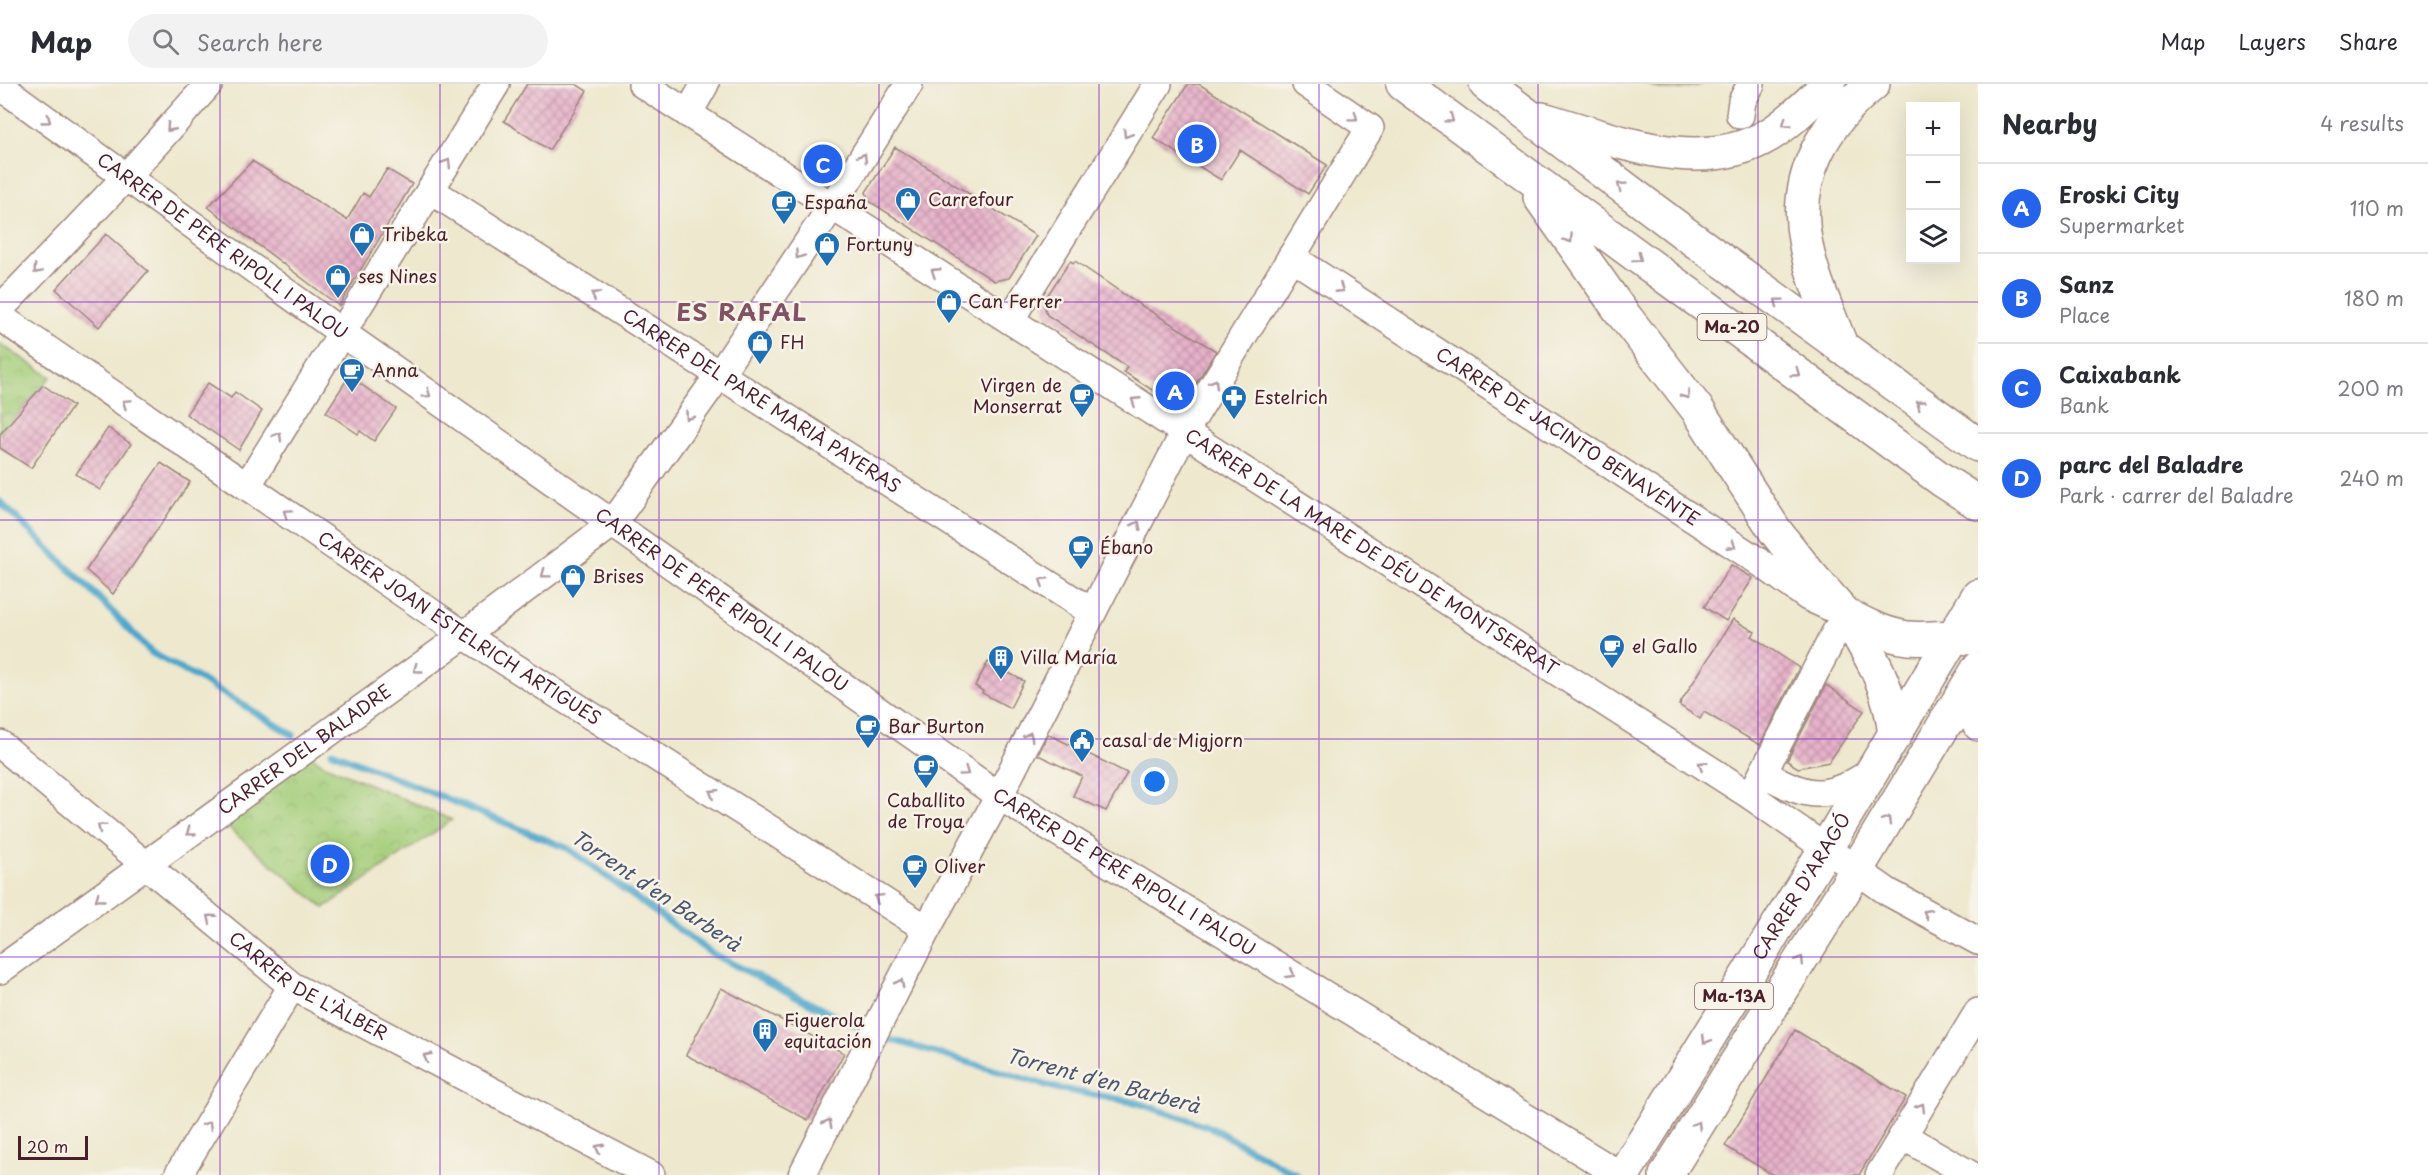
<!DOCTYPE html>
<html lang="en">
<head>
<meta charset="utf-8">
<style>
	:root { --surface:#fff; --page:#f2f2f3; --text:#2b2b33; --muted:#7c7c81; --line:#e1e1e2; --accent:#2563eb }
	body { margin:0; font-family:"Playpen Sans",sans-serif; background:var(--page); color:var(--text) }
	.controls { position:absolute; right:18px; top:18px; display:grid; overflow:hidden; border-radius:0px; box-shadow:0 6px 24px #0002 }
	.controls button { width:54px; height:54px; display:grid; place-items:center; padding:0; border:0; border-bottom:2px solid var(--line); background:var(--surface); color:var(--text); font:30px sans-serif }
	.scale { position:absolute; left:18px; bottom:15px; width:70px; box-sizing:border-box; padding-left:6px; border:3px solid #4a1f2b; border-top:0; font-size:16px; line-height:21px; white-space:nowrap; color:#4a1f2b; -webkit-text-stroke:4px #f7f3e8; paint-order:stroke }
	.you { position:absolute; left:1155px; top:698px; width:21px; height:21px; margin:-15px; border:4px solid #fff; border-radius:50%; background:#1a73e8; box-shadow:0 0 0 9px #1a73e833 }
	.badge { display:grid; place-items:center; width:39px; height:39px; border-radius:50%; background:var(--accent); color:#fff; font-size:20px; font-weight:700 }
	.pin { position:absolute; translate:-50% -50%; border:3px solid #fff; box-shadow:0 2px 6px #0006 }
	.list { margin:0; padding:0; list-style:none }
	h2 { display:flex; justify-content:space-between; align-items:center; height:78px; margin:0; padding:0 24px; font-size:26px }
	h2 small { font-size:20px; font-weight:400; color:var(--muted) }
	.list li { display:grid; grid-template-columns:39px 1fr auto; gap:18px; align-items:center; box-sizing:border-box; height:90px; padding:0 24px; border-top:2px solid var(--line) }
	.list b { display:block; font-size:22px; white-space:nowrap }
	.list p { margin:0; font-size:20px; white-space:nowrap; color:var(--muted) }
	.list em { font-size:20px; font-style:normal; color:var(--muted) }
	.icon { flex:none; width:33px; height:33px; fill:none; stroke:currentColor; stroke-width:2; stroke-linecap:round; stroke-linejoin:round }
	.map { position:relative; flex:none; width:1978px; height:1091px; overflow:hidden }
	header { display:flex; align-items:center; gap:36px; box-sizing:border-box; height:84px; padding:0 30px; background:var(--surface); border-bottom:2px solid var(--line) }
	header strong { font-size:28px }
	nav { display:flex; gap:33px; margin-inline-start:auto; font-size:21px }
	.search { width:420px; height:54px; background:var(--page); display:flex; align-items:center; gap:15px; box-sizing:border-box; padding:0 21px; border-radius:33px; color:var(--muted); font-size:22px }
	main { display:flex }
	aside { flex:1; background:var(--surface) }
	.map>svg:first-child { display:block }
	.park { fill:url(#park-crowns); stroke:#777652; stroke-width:1.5 }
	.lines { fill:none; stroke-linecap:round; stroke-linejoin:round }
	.stream { stroke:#4ca5ca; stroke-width:7 }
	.building { fill:url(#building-cross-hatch) }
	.minor-casing { stroke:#9c847c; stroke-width:30 }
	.major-casing { stroke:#9c847c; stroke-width:36 }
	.highway-casing { stroke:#9c847c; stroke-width:36 }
	.minor { stroke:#fff; stroke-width:27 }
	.major { stroke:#fff; stroke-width:33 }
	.highway { stroke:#fff; stroke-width:33 }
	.oneway { stroke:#ae9aa0 }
	.grid { fill:none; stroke:#7b2cbf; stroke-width:1.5; stroke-opacity:0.55 }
	.labels { text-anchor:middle; stroke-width:5; stroke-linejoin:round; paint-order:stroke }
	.shield { fill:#f7f3e8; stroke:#7e5f64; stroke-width:1.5 }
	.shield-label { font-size:16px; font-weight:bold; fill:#4a1f2b }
	.poi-label { font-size:18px; fill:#4a1f2b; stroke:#f7f3e8; text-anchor:start }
	.street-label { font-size:18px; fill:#4a1f2b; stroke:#f7f3e8 }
	.water-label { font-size:20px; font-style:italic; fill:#4b556b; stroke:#f7f3e8 }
	.district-label { font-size:24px; font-weight:bold; letter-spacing:1.5px; fill:#815263; stroke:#f7f3e8 }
</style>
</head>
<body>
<header>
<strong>Map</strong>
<div class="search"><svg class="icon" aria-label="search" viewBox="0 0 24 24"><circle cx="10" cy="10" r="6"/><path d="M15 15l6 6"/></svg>Search here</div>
<nav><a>Map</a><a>Layers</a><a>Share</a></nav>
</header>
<main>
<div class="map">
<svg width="1978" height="1091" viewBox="0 0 1978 1091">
	<defs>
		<pattern id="park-crowns" width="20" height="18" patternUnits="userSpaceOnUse" patternTransform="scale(1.5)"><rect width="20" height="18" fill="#a4ce7a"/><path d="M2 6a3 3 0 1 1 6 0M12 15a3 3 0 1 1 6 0" fill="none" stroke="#8fb06a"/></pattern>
		<pattern id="building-cross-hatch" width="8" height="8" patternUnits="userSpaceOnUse" patternTransform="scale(1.5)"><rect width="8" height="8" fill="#e7b2ca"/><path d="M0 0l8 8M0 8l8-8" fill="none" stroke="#bd90a4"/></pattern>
	</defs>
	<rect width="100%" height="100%" fill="#f7f3e8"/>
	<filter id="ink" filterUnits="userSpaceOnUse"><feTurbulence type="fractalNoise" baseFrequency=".0167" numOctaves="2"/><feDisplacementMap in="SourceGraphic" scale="12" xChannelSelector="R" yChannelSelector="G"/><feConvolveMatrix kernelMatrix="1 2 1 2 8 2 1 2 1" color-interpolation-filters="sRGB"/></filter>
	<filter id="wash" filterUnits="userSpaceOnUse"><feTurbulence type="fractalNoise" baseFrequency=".008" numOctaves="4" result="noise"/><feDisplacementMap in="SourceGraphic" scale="24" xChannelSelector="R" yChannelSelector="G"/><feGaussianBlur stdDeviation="1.35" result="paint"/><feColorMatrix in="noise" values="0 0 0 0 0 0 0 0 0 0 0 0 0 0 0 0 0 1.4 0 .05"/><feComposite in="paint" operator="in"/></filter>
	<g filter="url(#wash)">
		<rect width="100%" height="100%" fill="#eee8ce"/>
		<path class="park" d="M1648,0H1703C1685,5 1665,10 1648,0Z
			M0,260L51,293L0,350Z
			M303,666L323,680L452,736L324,824L213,731Z"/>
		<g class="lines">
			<path class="stream" d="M0,418L87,502L152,569L203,597L293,651
				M332,668L569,765L711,869L857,943
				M892,956L1056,1004L1138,1019L1210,1043L1297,1091"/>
		</g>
		<g id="blocks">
			<path class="building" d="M527,0H576L587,7L549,66L504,37Z
				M1188,0H1199L1327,81L1308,110L1240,66L1221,96L1153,54Z
				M895,63L1036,152L1009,194L994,197L869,117L866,108Z
				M252,77L347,136L363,109L369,113L387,85L412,100L339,222L208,123Z
				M106,150L148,187L99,243L56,205Z
				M1070,177L1074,179L1075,177L1134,217L1216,267L1185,317L1174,320L1124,288L1127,283L1047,231L1043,218Z
				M349,292L396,325L374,357L360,347L358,350L326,328Z
				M208,299L231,314L235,308L262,327L239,366L186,330Z
				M43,301L73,322L31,384L0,364V350Z
				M108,344L131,360L100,406L76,390Z
				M161,379L190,398L113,510L86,486Z
				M1731,481L1753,494L1726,537L1704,523Z
				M1733,535L1755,548L1752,552L1799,584L1760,661L1704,628L1700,635L1679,621Z
				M988,578L1024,597L1010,624L982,609L983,607L975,602Z
				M1826,601L1864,627L1829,678L1798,684L1787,677Z
				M1048,650L1127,689L1106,727L1073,712L1082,692L1038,671Z
				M721,904L844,969L808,1036L686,971Z
				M1795,946L1906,1013L1859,1091H1773L1725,1062Z"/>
		</g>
	</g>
	<g filter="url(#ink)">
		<use href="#blocks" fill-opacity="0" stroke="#9c847c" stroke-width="1.5"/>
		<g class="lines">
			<defs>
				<g id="minor">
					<path id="s1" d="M642,0L1751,712L1888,808L1978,857"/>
					<path id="s2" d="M0,2L341,248L999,712L1620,1091"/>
					<path d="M688,30L705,0"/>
					<path d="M1740,31L1742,17L1751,0"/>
					<path id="s3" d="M430,106L1092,528"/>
					<path id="s4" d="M1291,173L1758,477L1808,513L1845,530L1751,712"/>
					<path d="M0,225L126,93L209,0"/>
					<path id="s5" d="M0,233L464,551L927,845"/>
					<path d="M1010,236L1158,0"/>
					<path d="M247,402L496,0"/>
					<path d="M1977,642L1978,643"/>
					<path id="s6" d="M0,660L292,902L651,1091"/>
					<path d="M1764,689C1808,715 1829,717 1872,687"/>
					<path id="s7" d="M0,886L464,551L613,439L720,290L832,122L909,0"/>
					<path d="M1903,1052L1971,1091"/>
					<path d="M178,1091L292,902"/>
					<path d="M802,1091L927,845L999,712L1184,349L1370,44L1306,0"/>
					<path d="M1879,1091L1978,928"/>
				</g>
				<g id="major">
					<path d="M1845,530C1865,541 1885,551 1908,554C1929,556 1949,551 1970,554"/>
					<path d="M1845,530C1871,571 1890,602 1895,651"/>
					<path id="s8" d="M1623,1091L1826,764L1978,512"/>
					<path d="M1666,1091L1843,808L1978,585"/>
				</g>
				<path id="highway" d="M1403,0L1942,396L1978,419
					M1486,0L1687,151L1978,361
					M1542,35C1614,55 1699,93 1769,51C1792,37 1809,18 1829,0
					M1540,113L1619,225L1697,325L1776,448L1810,491L1845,530
					M1842,264C1829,229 1811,193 1805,156C1793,92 1825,38 1873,0
					M1948,634L1978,623"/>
			</defs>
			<use href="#minor" class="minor-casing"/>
			<use href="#major" class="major-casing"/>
			<use href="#highway" class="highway-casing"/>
			<use href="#minor" class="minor"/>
			<use href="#major" class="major"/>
			<use href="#highway" class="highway"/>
		</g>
		<defs><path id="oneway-chevron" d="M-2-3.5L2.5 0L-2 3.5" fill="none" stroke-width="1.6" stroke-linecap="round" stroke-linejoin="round" transform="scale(1.5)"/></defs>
		<g class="oneway">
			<use href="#oneway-chevron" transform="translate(1354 33) rotate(37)"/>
			<use href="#oneway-chevron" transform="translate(1450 35) rotate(37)"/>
			<use href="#oneway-chevron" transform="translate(47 36) rotate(36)"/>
			<use href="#oneway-chevron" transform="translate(1786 39) rotate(143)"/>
			<use href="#oneway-chevron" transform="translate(170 44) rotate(132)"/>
			<use href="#oneway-chevron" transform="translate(1127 50) rotate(122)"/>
			<use href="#oneway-chevron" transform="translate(863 73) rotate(-58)"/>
			<use href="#oneway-chevron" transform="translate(447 79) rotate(-58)"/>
			<use href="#oneway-chevron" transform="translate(1621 102) rotate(-143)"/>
			<use href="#oneway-chevron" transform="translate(1569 155) rotate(55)"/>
			<use href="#oneway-chevron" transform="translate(799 171) rotate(124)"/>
			<use href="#oneway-chevron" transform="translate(1638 174) rotate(37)"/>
			<use href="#oneway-chevron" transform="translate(37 186) rotate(133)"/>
			<use href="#oneway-chevron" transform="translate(935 188) rotate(-147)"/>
			<use href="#oneway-chevron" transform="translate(1340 205) rotate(33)"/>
			<use href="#oneway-chevron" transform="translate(595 211) rotate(-148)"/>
			<use href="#oneway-chevron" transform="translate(1778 218) rotate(-143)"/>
			<use href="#oneway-chevron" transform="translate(1796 289) rotate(36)"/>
			<use href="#oneway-chevron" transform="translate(1214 299) rotate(-58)"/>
			<use href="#oneway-chevron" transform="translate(427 310) rotate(35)"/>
			<use href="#oneway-chevron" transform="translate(1686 311) rotate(53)"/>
			<use href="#oneway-chevron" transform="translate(1135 317) rotate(-147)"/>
			<use href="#oneway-chevron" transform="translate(126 319) rotate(-146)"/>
			<use href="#oneway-chevron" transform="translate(1920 320) rotate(-144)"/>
			<use href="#oneway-chevron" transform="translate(689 332) rotate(126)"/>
			<use href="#oneway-chevron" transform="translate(278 352) rotate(-59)"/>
			<use href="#oneway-chevron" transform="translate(287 429) rotate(-146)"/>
			<use href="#oneway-chevron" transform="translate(1137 441) rotate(-63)"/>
			<use href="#oneway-chevron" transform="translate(1732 461) rotate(33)"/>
			<use href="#oneway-chevron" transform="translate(545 490) rotate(143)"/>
			<use href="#oneway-chevron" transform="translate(1043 497) rotate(-147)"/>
			<use href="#oneway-chevron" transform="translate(417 585) rotate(144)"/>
			<use href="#oneway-chevron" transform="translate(1029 652) rotate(-63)"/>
			<use href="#oneway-chevron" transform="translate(1702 681) rotate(-147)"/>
			<use href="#oneway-chevron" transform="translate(965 688) rotate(35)"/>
			<use href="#oneway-chevron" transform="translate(713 709) rotate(-148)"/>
			<use href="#oneway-chevron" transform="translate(1887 736) rotate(-59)"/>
			<use href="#oneway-chevron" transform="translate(101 743) rotate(-141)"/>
			<use href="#oneway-chevron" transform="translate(190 748) rotate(144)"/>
			<use href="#oneway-chevron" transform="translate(99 814) rotate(144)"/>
			<use href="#oneway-chevron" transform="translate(878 814) rotate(-148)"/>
			<use href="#oneway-chevron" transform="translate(1927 829) rotate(-152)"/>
			<use href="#oneway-chevron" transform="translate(211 834) rotate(-140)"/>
			<use href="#oneway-chevron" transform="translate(1800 876) rotate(-58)"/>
			<use href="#oneway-chevron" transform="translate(1291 890) rotate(31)"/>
			<use href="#oneway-chevron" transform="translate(900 899) rotate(-63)"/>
			<use href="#oneway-chevron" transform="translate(1706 956) rotate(122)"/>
			<use href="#oneway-chevron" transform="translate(427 973) rotate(-152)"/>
			<use href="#oneway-chevron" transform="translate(1921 1023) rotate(-59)"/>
			<use href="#oneway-chevron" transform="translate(828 1039) rotate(-63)"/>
			<use href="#oneway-chevron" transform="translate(208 1041) rotate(-59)"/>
			<use href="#oneway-chevron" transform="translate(1697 1041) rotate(-58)"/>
			<use href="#oneway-chevron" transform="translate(599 1064) rotate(-152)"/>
		</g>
	</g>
	<path class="grid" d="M220,0V1091M440,0V1091M659,0V1091M879,0V1091M1099,0V1091M1319,0V1091M1538,0V1091M1758,0V1091M0,218H1978M0,436H1978M0,655H1978M0,873H1978"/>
	<defs>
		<symbol id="shop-pin" viewBox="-11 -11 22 30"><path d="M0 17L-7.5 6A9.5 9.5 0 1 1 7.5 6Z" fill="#1f6fb2" stroke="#f7f3e8"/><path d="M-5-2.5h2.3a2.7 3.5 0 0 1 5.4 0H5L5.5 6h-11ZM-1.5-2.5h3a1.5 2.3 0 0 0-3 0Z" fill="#fff"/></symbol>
		<symbol id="cafe-pin" viewBox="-11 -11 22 30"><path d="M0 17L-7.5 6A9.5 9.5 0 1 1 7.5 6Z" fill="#1f6fb2" stroke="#f7f3e8"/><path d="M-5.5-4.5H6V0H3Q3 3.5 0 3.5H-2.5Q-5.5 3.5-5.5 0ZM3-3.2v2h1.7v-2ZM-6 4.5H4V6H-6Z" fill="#fff"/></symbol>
		<symbol id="pharmacy-pin" viewBox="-11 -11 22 30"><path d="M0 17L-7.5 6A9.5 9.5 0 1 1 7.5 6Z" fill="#1f6fb2" stroke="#f7f3e8"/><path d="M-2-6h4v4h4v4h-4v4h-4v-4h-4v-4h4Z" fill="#fff"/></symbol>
		<symbol id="building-pin" viewBox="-11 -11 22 30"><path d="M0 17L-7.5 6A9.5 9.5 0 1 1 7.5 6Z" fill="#1f6fb2" stroke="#f7f3e8"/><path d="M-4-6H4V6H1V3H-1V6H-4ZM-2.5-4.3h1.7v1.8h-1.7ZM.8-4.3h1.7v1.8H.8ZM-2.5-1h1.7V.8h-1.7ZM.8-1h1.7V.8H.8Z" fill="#fff"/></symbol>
		<symbol id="civic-pin" viewBox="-11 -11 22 30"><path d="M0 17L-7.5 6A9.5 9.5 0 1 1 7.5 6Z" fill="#1f6fb2" stroke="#f7f3e8"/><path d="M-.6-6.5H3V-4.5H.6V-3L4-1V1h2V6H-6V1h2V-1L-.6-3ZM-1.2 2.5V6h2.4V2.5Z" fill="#fff"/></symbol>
	</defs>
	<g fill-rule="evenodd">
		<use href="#shop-pin" x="893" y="101" width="30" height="40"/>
		<use href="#cafe-pin" x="769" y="104" width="30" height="40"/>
		<use href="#shop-pin" x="347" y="136" width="30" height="40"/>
		<use href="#shop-pin" x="812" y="146" width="30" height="40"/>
		<use href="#shop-pin" x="323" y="178" width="30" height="40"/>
		<use href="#shop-pin" x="934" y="203" width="30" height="40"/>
		<use href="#shop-pin" x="745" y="244" width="30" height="40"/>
		<use href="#cafe-pin" x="337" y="272" width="30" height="40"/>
		<use href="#cafe-pin" x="1067" y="297" width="30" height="40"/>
		<use href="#pharmacy-pin" x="1219" y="299" width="30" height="40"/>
		<use href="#cafe-pin" x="1066" y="449" width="30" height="40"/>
		<use href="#shop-pin" x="558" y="478" width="30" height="40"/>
		<use href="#cafe-pin" x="1597" y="548" width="30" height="40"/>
		<use href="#building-pin" x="986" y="559" width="30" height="40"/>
		<use href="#cafe-pin" x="853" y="628" width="30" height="40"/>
		<use href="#civic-pin" x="1067" y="642" width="30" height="40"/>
		<use href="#cafe-pin" x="911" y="668" width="30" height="40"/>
		<use href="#cafe-pin" x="900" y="768" width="30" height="40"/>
		<use href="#building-pin" x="750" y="932" width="30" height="40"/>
	</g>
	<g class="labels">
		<g class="shield">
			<rect x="1697.5" y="230" width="69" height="26" rx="4.5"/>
			<rect x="1695" y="899" width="78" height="26" rx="4.5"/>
		</g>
		<g class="shield-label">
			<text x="1732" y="249">Ma-20</text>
			<text x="1734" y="918">Ma-13A</text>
		</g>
		<g class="poi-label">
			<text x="928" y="122">Carrefour</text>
			<text x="804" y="125">España</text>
			<text x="382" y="157">Tribeka</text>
			<text x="846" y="167">Fortuny</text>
			<text x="358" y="199">ses Nines</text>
			<text x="968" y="224">Can Ferrer</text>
			<text x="780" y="265">FH</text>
			<text x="372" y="293">Anna</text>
			<text x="1062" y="308" text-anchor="end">Virgen de<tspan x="1062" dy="21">Monserrat</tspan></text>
			<text x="1254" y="320">Estelrich</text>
			<text x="1100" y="470">Ébano</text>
			<text x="592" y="499">Brises</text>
			<text x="1632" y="569">el Gallo</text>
			<text x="1020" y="580">Villa María</text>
			<text x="888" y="649">Bar Burton</text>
			<text x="1102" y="663">casal de Migjorn</text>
			<text x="926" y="723" text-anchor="middle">Caballito<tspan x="926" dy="21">de Troya</tspan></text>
			<text x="934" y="789">Oliver</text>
			<text x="784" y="943">Figuerola<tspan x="784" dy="21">equitación</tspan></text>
		</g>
		<g class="street-label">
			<text dy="6" stroke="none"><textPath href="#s2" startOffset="274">CARRER DE PERE RIPOLL I PALOU</textPath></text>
			<text dy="6" stroke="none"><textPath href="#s3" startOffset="393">CARRER DEL PARE MARIÀ PAYERAS</textPath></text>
			<text dy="6" stroke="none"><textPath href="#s4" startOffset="330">CARRER DE JACINTO BENAVENTE</textPath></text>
			<text dy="6" stroke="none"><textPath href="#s1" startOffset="867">CARRER DE LA MARE DE DÉU DE MONTSERRAT</textPath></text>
			<text dy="6" stroke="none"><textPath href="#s2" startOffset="886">CARRER DE PERE RIPOLL I PALOU</textPath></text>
			<text dy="6" stroke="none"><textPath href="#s5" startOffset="555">CARRER JOAN ESTELRICH ARTIGUES</textPath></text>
			<text dy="6" stroke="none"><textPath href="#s7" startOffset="376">CARRER DEL BALADRE</textPath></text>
			<text dy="6" stroke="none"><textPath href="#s2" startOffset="1372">CARRER DE PERE RIPOLL I PALOU</textPath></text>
			<text dy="6" stroke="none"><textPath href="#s8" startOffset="339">CARRER D'ARAGÓ</textPath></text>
			<text dy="6" stroke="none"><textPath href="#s6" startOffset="393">CARRER DE L'ÀLBER</textPath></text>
		</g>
		<g class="water-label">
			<text transform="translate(656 807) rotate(34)" y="7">Torrent d'en Barberà</text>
			<text transform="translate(1103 997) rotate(15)" y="7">Torrent d'en Barberà</text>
		</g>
		<g class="district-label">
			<text x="742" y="237">ES RAFAL</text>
		</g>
	</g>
</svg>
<div class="controls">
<button>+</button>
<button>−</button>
<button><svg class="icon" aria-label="layers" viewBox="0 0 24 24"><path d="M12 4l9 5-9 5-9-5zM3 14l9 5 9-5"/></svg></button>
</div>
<div class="scale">20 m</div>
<div class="you"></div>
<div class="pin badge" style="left:1175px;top:307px">A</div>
<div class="pin badge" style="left:1197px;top:60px">B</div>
<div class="pin badge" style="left:823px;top:80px">C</div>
<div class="pin badge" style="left:330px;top:780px">D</div>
</div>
<aside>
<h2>Nearby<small>4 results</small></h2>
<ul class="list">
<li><span class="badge">A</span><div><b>Eroski City</b><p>Supermarket</p></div><em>110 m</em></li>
<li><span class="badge">B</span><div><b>Sanz</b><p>Place</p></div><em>180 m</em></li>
<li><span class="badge">C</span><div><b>Caixabank</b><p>Bank</p></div><em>200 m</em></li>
<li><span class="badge">D</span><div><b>parc del Baladre</b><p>Park · carrer del Baladre</p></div><em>240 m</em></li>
</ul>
</aside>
</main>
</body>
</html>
